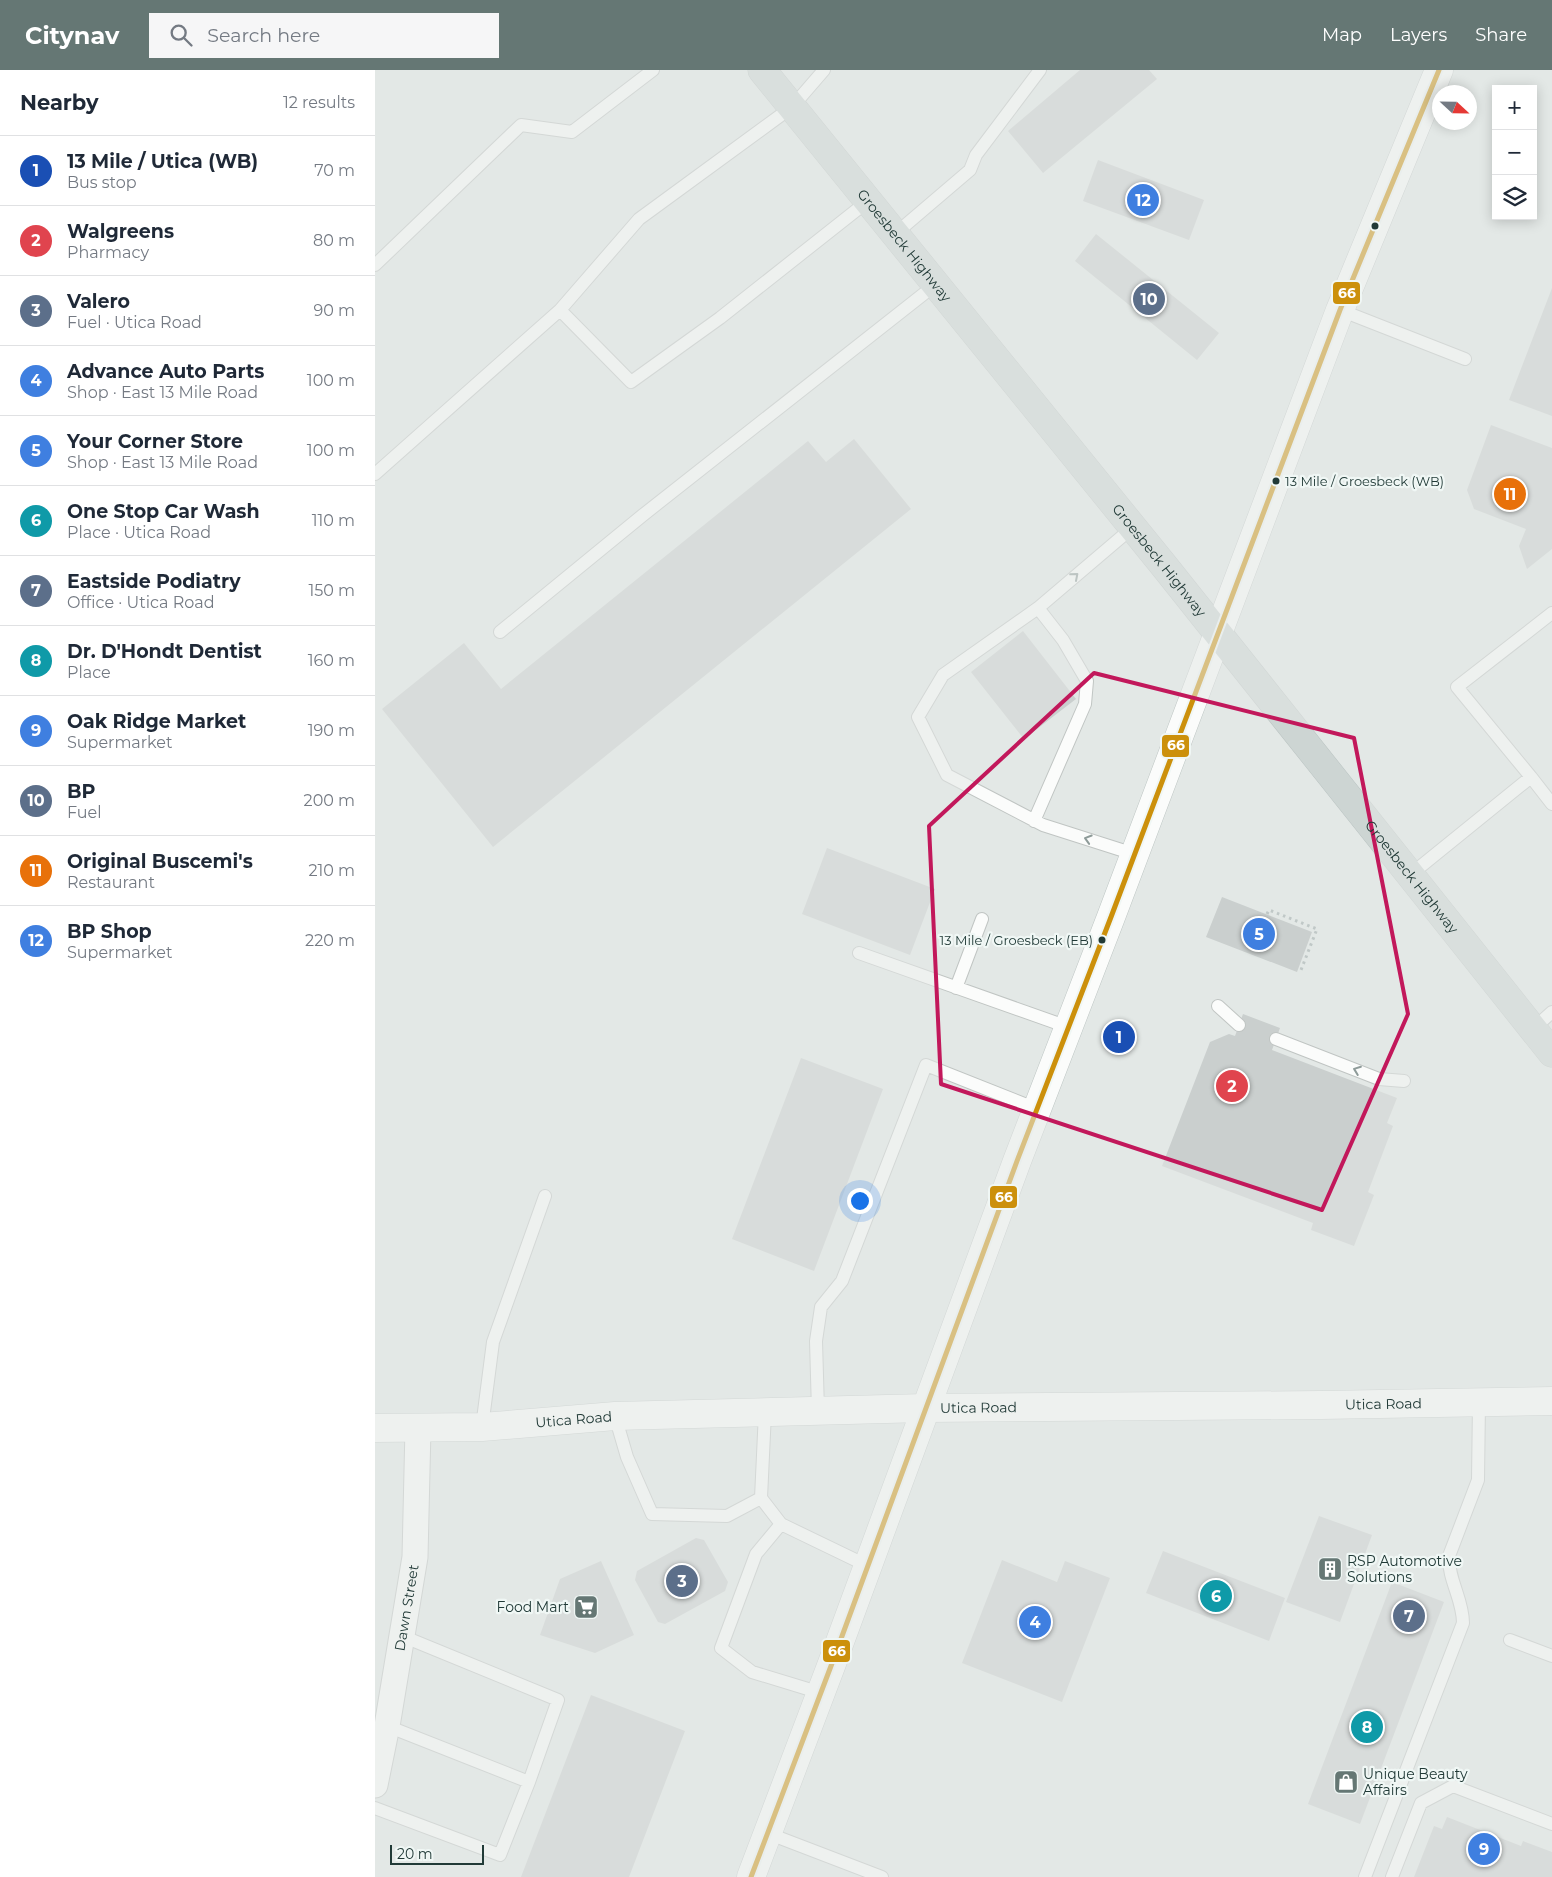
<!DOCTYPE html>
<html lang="en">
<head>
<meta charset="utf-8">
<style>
	:root { --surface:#fff; --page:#f6f6f7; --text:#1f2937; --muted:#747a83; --line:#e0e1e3; --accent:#657774 }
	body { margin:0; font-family:Montserrat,sans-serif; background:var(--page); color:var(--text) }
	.controls { position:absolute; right:15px; top:15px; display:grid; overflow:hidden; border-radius:0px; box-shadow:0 2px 12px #0003 }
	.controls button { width:45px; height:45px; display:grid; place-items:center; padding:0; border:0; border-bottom:1px solid var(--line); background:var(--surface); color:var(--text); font:25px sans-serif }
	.compass { position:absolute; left:1057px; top:15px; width:45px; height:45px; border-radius:50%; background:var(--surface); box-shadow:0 2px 12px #0003; rotate:112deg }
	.scale { position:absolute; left:15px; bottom:12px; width:94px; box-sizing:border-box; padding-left:5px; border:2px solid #213a37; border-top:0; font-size:14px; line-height:18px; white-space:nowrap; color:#213a37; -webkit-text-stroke:4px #f0f7f5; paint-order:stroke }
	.you { position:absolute; left:484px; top:1130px; width:18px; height:18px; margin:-12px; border:4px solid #fff; border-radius:50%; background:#1a73e8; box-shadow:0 0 0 8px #1a73e833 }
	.badge { display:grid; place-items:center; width:32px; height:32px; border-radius:50%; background:var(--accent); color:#fff; font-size:16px; font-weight:700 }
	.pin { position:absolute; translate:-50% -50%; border:2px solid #fff; box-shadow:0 1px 5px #0006 }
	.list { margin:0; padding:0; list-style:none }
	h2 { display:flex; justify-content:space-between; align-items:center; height:65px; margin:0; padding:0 20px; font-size:21px }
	h2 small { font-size:16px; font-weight:400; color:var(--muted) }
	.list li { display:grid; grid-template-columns:32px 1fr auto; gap:15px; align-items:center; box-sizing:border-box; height:70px; padding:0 20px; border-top:1px solid var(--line) }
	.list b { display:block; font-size:19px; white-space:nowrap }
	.list p { margin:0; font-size:16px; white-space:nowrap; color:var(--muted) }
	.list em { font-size:16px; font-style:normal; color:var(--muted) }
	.icon { flex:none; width:28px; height:28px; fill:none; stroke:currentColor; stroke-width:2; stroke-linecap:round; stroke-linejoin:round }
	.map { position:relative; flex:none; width:1177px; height:1807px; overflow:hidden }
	header { display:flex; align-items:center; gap:30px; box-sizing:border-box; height:70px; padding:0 25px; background:var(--accent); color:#fff }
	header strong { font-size:24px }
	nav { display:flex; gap:28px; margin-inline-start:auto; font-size:18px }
	.search { width:350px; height:45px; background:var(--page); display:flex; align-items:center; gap:12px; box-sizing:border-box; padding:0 18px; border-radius:0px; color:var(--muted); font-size:19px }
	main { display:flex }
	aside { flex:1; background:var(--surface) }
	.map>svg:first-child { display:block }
	.building { fill:#cacfce }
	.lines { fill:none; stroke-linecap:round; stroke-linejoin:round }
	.service-casing { stroke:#c0c5c3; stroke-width:14 }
	.minor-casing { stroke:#c0c5c3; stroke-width:27 }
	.secondary-casing { stroke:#bec6c4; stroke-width:29 }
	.primary-casing { stroke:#bcc4c3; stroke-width:29 }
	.path { stroke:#c0c8c7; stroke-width:3; stroke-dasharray:2.5 4; stroke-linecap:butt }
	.service { stroke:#fbfcfb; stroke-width:12 }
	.minor { stroke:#fbfcfb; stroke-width:25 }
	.secondary { stroke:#fbfcfb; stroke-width:28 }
	.primary { stroke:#cdd5d3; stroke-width:28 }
	.bus-1-casing { stroke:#f0f7f5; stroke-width:9 }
	.bus-1 { stroke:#cc900b; stroke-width:5 }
	.oneway { stroke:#8e9b99 }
	.marked { fill:none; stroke:#c2185b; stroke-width:4; stroke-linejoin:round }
	.bus-dot { fill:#213a37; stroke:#f0f7f5; stroke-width:2 }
	.labels { text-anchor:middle; stroke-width:4.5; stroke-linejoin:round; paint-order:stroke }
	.bus-label { font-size:13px; fill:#213a37; stroke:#f0f7f5; text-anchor:start }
	.street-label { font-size:14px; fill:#213a37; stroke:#f0f7f5 }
	.poi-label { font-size:14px; fill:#213a37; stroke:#f0f7f5; text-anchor:start }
	.line-badge { stroke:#f0f7f5; stroke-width:2 }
	.badge-label { font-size:14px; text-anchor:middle; font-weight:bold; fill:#fff }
</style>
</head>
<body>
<header>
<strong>Citynav</strong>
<div class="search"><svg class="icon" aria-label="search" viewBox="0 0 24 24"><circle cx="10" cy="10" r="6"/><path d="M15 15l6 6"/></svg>Search here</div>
<nav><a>Map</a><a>Layers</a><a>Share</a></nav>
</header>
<main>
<aside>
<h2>Nearby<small>12 results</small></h2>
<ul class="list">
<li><span class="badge" style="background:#1a4fb4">1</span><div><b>13 Mile / Utica (WB)</b><p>Bus stop</p></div><em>70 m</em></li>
<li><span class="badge" style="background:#e0444e">2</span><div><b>Walgreens</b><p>Pharmacy</p></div><em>80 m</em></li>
<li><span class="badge" style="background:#5c6f8a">3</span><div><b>Valero</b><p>Fuel · Utica Road</p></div><em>90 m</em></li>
<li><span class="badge" style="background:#3f7fe0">4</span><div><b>Advance Auto Parts</b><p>Shop · East 13 Mile Road</p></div><em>100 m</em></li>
<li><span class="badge" style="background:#3f7fe0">5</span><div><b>Your Corner Store</b><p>Shop · East 13 Mile Road</p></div><em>100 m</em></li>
<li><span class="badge" style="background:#0f9aa8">6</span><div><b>One Stop Car Wash</b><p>Place · Utica Road</p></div><em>110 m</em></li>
<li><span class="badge" style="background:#5c6f8a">7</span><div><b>Eastside Podiatry</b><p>Office · Utica Road</p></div><em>150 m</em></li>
<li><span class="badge" style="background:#0f9aa8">8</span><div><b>Dr. D'Hondt Dentist</b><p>Place</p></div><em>160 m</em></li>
<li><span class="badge" style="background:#3f7fe0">9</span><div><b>Oak Ridge Market</b><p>Supermarket</p></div><em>190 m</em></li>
<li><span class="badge" style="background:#5c6f8a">10</span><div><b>BP</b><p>Fuel</p></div><em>200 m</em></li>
<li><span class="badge" style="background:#e8710a">11</span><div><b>Original Buscemi's</b><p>Restaurant</p></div><em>210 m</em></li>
<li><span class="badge" style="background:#3f7fe0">12</span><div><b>BP Shop</b><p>Supermarket</p></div><em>220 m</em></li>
</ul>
</aside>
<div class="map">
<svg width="1177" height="1807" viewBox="0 0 1177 1807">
	<rect width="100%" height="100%" fill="#e3e8e6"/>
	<path class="building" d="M705,0H774L782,9L668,103L633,61Z
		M723,90L829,130L814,170L708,131Z
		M721,164L844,263L822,290L700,191Z
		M1177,218V346L1134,330Z
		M1116,355L1177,378V479L1152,499L1144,476L1151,459L1099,439L1092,420Z
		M479,369L536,439L118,777L7,639L89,573L126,619L433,371L451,392Z
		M648,561L701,629L649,669L596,602Z
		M452,778L560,819L535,885L427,844Z
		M847,827L937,862L922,902L831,867Z
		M868,944L905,958L897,980L1022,1028L1012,1053L1018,1056L993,1122L999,1125L979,1176L936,1160L938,1153L787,1096L835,972L854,964L860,966Z
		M426,988L508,1019L439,1201L357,1169Z
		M944,1446L997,1465L965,1552L911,1532Z
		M321,1468L329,1470L353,1512L350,1521L290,1554L283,1552L260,1510L262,1501Z
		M788,1481L910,1528L894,1571L771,1523Z
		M627,1490L682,1512L690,1491L735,1508L687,1632L587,1593Z
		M226,1491L259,1565L220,1583L165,1565L185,1509Z
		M1017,1512L1069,1532L985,1754L933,1734Z
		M216,1625L310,1661L254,1807H146Z
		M1072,1747L1146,1776L1148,1771L1177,1782V1807H1039L1059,1756L1067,1759Z"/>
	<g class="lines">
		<defs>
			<path id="service" d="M520,164L595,100L601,85L665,0
				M0,195L146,55L197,62L278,0
				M185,240L256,312L345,248L493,131
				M965,240L1090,289
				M0,404L185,240L264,149L417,37L449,0
				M757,458L663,538L568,605L543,647L572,705L668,755L759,784
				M1177,543L1082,617L1156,707L1177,734
				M125,562L268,445L560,215
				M659,751L710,634L712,611L688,570L663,538
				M1035,805L1156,707
				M484,883L693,957
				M581,918L607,849
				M843,936L864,955
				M1158,959L1177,942
				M901,969L1004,1009L1029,1011
				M443,1341L441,1271L446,1237L467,1211L551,995L662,1039
				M240,1346L252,1387L277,1444L352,1446L386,1428L390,1342
				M107,1357L118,1272L170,1126
				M386,1428L406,1454L493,1496
				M406,1454L381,1484L346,1578L377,1602L446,1623
				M1135,1570L1177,1586
				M12,1656L154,1712
				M0,1738L125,1785L154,1712L183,1630L27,1566
				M392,1763L507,1807
				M990,1807L1088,1553C1088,1529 1073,1510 1074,1486L1103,1410L1104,1332
				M1017,1807L1046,1733L1078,1716L1177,1754"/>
			<g id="minor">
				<path id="s1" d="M0,1715L12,1656L40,1487L43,1358"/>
			</g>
			<g id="secondary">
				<path id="s2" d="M0,1358L107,1357L240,1346L550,1338L946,1335L1177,1331"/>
				<path d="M376,1807L456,1596L642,1091L736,847L965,240L1064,0"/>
			</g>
			<g id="primary">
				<path id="s3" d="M387,0L790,497L1177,983"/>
			</g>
		</defs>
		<use href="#service" class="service-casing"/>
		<use href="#minor" class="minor-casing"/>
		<use href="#secondary" class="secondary-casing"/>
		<use href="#primary" class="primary-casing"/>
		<path class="path" d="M892,844L894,840L942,859L926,900"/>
		<use href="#service" class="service"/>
		<use href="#minor" class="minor"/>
		<use href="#secondary" class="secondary"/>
		<use href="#primary" class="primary"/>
		<defs>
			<path id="bus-1" d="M376,1807L456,1596L642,1091L736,847L965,240L1064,0"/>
		</defs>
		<use href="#bus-1" class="bus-1-casing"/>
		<use href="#bus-1" class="bus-1"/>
	</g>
	<defs><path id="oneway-chevron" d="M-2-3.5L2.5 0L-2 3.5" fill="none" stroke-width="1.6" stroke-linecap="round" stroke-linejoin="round" transform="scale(1.25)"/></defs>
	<g class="oneway">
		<use href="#oneway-chevron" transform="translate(700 506) rotate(-41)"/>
		<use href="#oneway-chevron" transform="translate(713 769) rotate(-163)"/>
		<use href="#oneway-chevron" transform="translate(982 1000) rotate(-159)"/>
	</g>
	<path d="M0 0H1177V1807H0ZM719,603L979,668L1033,944L947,1140L566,1014L554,756Z" fill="#e3e8e6" fill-opacity=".55" fill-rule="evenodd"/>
	<path class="marked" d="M719,603L979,668L1033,944L947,1140L566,1014L554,756Z"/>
	<defs>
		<symbol id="building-square" viewBox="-11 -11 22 22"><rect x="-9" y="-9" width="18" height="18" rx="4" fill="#657774" stroke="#f0f7f5"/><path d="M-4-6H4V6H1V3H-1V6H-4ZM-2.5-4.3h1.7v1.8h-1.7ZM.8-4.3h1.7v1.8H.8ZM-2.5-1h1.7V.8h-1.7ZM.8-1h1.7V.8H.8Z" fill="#fff"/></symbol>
		<symbol id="supermarket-square" viewBox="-11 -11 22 22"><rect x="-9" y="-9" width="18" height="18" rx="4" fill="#657774" stroke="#f0f7f5"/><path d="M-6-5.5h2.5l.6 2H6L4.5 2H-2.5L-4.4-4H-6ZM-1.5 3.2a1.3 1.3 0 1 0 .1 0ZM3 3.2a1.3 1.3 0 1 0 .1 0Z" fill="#fff"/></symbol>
		<symbol id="shop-square" viewBox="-11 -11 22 22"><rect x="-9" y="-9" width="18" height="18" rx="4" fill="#657774" stroke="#f0f7f5"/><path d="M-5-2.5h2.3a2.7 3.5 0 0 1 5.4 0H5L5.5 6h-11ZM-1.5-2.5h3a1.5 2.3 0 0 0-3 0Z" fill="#fff"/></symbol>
	</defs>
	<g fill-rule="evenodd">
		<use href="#building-square" x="941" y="1485" width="28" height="28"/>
		<use href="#supermarket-square" x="197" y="1523" width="28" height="28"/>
		<use href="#shop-square" x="957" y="1698" width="28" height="28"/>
	</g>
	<g class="bus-dot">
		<circle cx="1000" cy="156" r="4.5"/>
		<circle cx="901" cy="411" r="4.5"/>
		<circle cx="727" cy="870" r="4.5"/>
	</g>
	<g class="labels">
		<g class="bus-label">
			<text x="910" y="416">13 Mile / Groesbeck (WB)</text>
			<text x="718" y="875" text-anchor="end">13 Mile / Groesbeck (EB)</text>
		</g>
		<g class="street-label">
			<text dy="5" stroke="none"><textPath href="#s3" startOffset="226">Groesbeck Highway</textPath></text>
			<text dy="5" stroke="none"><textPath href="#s3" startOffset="631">Groesbeck Highway</textPath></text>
			<text dy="5" stroke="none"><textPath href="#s3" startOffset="1036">Groesbeck Highway</textPath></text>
			<text dy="5" stroke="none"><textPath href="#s2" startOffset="1009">Utica Road</textPath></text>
			<text dy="5" stroke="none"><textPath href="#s2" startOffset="604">Utica Road</textPath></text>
			<text dy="5" stroke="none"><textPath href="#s2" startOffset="199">Utica Road</textPath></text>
			<text dy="5" stroke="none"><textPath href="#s1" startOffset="180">Dawn Street</textPath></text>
		</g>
		<g class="poi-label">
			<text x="972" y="1496">RSP Automotive<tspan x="972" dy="16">Solutions</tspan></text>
			<text x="194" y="1542" text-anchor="end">Food Mart</text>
			<text x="988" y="1709">Unique Beauty<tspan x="988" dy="16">Affairs</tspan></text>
		</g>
	</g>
	<g class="line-badge">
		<rect x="957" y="211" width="29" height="24" rx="5" fill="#cc900b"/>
		<rect x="786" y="664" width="29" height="24" rx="5" fill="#cc900b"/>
		<rect x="614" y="1115" width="29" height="24" rx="5" fill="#cc900b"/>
		<rect x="447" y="1569" width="29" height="24" rx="5" fill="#cc900b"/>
	</g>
	<g class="badge-label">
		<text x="972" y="228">66</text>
		<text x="801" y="680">66</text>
		<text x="629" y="1132">66</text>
		<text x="462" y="1586">66</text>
	</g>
</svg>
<div class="controls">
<button>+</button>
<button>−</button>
<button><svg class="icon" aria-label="layers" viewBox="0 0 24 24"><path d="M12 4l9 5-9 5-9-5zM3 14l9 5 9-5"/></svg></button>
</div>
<svg class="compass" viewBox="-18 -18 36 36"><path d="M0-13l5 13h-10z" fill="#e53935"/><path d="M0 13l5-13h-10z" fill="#747a83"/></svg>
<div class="scale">20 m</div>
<div class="you"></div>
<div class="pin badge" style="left:744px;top:967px;background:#1a4fb4">1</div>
<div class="pin badge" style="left:857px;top:1016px;background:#e0444e">2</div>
<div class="pin badge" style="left:307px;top:1511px;background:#5c6f8a">3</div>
<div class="pin badge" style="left:660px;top:1552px;background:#3f7fe0">4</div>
<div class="pin badge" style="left:884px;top:864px;background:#3f7fe0">5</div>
<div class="pin badge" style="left:841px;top:1526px;background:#0f9aa8">6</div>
<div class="pin badge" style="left:1034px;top:1546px;background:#5c6f8a">7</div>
<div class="pin badge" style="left:992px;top:1657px;background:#0f9aa8">8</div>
<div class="pin badge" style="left:1109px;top:1779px;background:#3f7fe0">9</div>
<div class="pin badge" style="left:774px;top:229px;background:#5c6f8a">10</div>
<div class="pin badge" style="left:1135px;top:424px;background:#e8710a">11</div>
<div class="pin badge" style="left:768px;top:130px;background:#3f7fe0">12</div>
</div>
</main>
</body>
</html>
